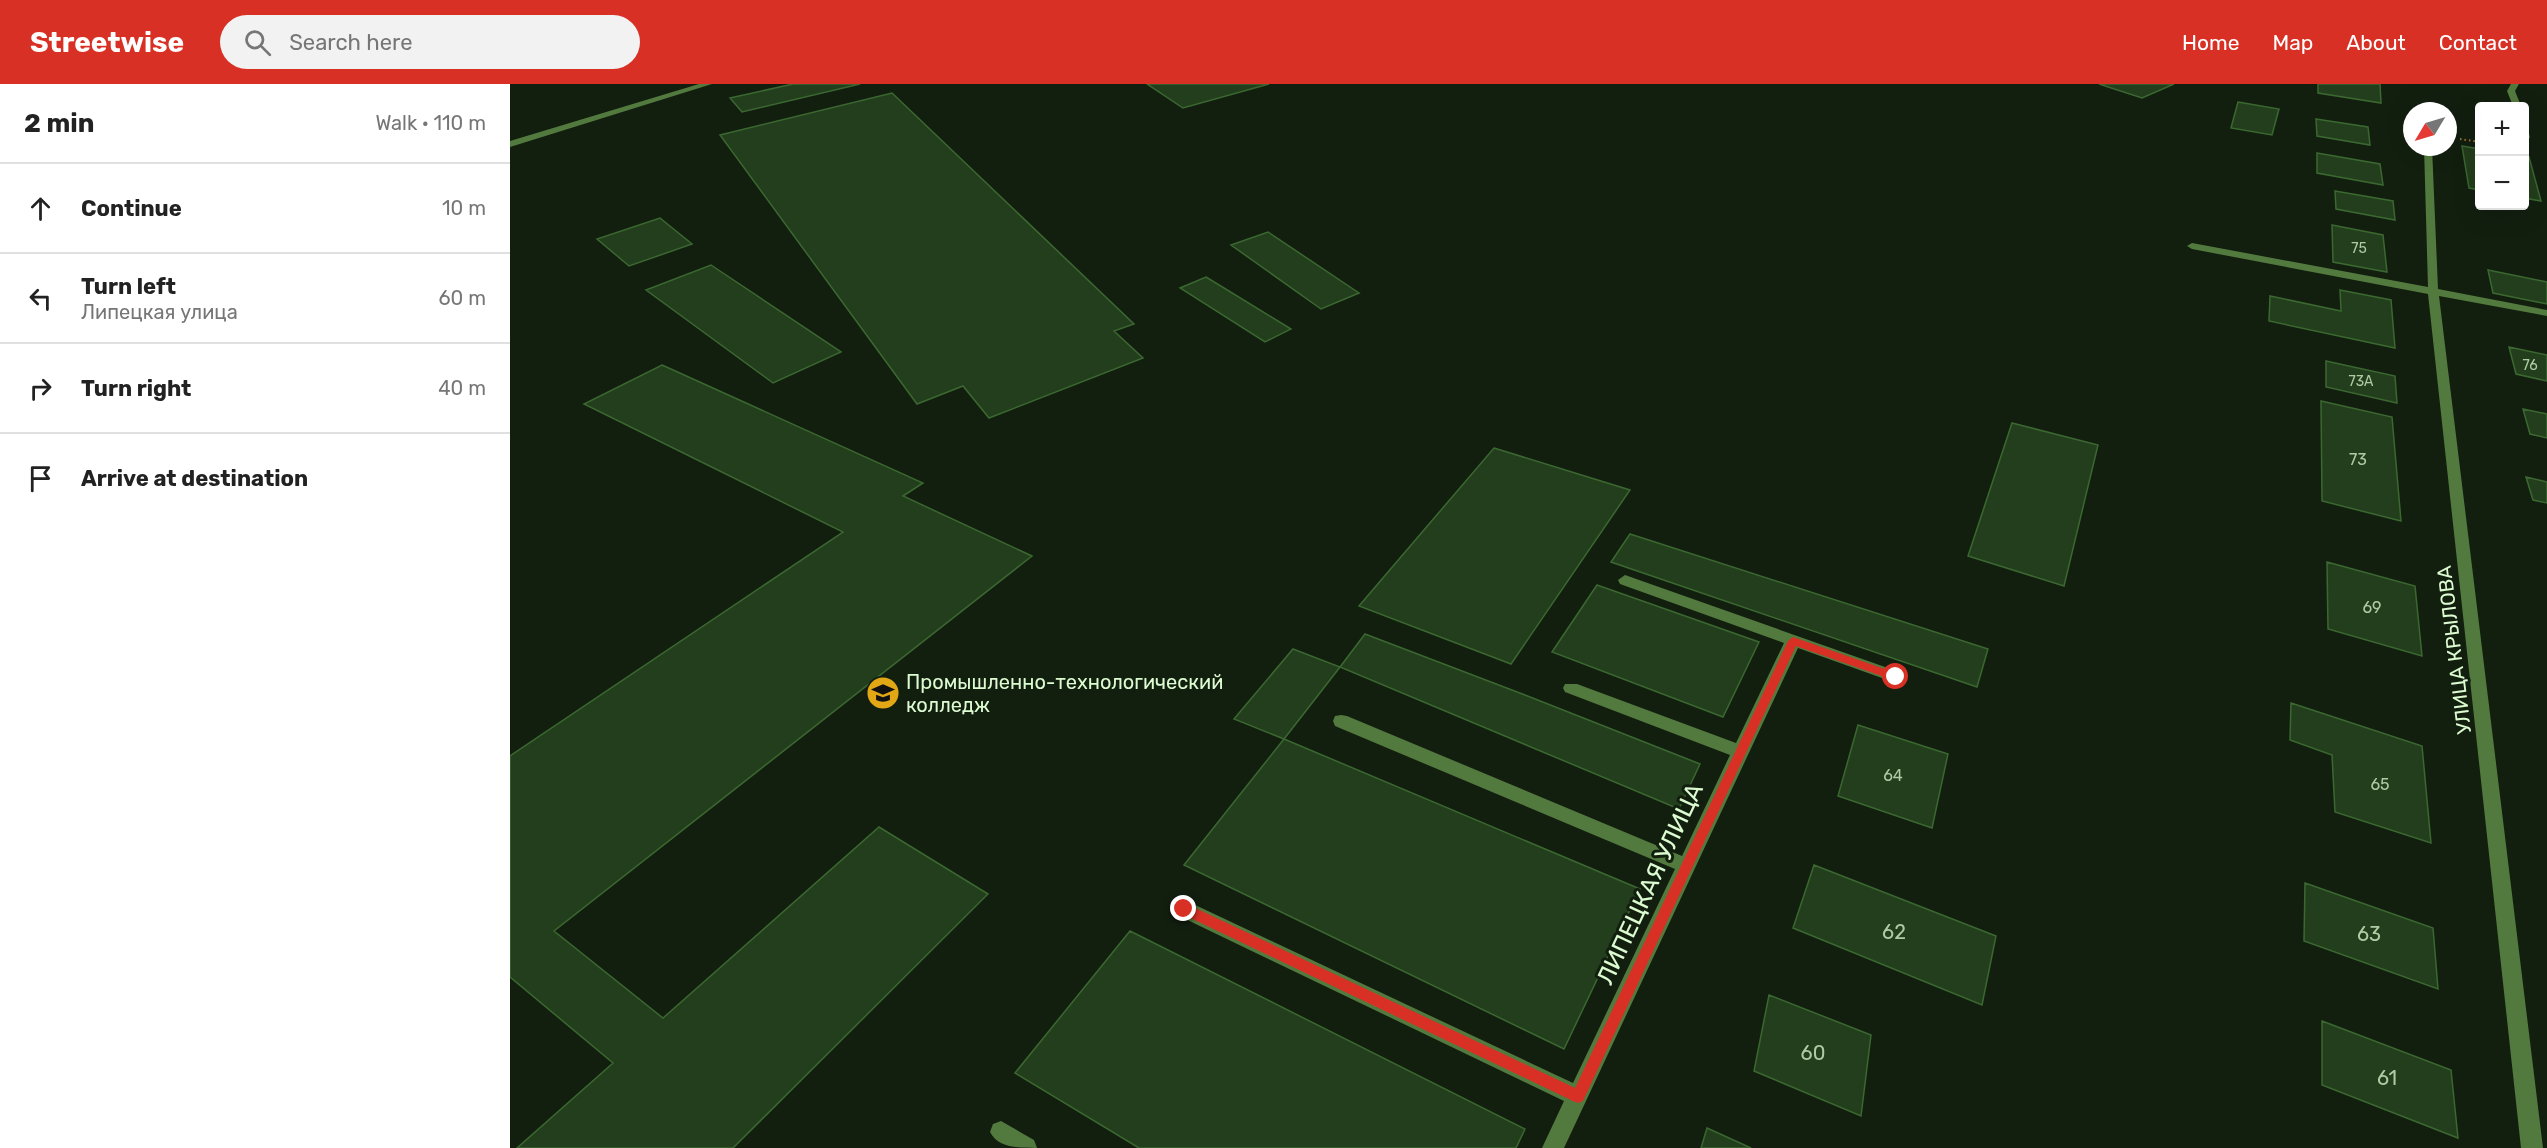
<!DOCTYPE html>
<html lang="en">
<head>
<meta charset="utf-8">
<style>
	:root { --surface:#fff; --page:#f2f2f2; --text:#222; --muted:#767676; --line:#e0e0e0; --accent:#d93025 }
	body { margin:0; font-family:Rubik,sans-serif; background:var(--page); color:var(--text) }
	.controls { position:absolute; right:18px; top:18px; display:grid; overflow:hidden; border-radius:6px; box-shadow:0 6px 24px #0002 }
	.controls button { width:54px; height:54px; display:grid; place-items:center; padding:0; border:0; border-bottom:2px solid var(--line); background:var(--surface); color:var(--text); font:30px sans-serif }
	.compass { position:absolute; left:1893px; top:18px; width:54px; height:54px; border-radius:50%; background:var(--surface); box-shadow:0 6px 24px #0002; rotate:232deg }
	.stop { position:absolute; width:18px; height:18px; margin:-14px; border:4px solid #d93025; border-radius:50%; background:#fff }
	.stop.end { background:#d93025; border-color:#fff; box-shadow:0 2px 6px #0008 }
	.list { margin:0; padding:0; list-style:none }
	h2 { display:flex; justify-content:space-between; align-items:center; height:78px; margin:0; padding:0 24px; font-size:26px }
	h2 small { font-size:20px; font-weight:400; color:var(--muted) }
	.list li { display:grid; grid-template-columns:39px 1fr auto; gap:18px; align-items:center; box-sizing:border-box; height:90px; padding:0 24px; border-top:2px solid var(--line) }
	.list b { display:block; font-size:22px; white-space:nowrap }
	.list p { margin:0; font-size:20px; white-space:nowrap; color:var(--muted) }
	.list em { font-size:20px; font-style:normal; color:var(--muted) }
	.icon { flex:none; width:33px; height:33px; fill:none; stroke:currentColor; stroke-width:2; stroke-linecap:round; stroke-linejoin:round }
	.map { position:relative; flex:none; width:2037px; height:1064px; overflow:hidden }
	header { display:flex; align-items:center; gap:36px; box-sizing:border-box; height:84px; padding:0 30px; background:var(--accent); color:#fff }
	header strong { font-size:28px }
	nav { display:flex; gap:33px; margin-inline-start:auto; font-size:21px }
	.search { width:420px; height:54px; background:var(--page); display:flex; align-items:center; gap:15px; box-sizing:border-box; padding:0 21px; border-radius:33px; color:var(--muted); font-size:22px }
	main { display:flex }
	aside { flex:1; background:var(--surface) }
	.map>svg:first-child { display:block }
	.building { fill:#233e1c; stroke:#3b6831; stroke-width:1.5 }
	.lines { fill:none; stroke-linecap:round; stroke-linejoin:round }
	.path { stroke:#a77539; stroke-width:2; stroke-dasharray:1.5 3; stroke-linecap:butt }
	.minor { fill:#537a3e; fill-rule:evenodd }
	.route { fill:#d93025 }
	.labels { text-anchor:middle; stroke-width:6; stroke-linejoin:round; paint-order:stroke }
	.far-number-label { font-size:14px; fill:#aecca4 }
	.number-label { font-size:16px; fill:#aecca4 }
	.street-label { font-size:20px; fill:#dcfbd1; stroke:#121f0f }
	.poi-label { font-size:20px; fill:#dcfbd1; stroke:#121f0f; text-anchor:start }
	.near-number-label { font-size:20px; fill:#aecca4 }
	.near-street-label { font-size:24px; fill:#dcfbd1; stroke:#121f0f }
</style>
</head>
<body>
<header>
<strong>Streetwise</strong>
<div class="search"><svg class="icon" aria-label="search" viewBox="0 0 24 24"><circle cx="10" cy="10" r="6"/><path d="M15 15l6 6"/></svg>Search here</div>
<nav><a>Home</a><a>Map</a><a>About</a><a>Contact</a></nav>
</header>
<main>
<aside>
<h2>2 min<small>Walk · 110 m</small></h2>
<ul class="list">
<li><svg class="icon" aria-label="ahead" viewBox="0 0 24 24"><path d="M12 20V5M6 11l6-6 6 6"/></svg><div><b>Continue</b></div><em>10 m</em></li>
<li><svg class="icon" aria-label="left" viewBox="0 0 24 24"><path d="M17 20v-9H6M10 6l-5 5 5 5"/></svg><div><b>Turn left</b><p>Липецкая улица</p></div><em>60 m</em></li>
<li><svg class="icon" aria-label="right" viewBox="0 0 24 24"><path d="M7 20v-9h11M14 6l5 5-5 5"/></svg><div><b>Turn right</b></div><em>40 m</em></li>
<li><svg class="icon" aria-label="arrive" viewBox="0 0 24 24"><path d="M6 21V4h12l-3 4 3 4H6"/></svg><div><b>Arrive at destination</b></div></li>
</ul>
</aside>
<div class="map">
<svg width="2037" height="1064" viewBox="0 0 2037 1064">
	<rect width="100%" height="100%" fill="#121f0f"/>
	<path class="building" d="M283,0H350L232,28L220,14Z
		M637,0H759L673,24Z
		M1589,0H1664L1632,14Z
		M1808,0H1870L1871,19L1808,9Z
		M382,9L624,240L604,247L633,274L479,334L453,302L407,320L210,51Z
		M1728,18L1769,25L1762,51L1721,44Z
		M1806,35L1858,43L1860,61L1807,52Z
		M1952,62L1970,65V106L1959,104Z
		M1807,69L1870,80L1873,101L1807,89Z
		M2014,73H2019L2031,117L2014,114Z
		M1825,107L1883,117L1885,136L1826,125Z
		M150,134L182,160L119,182L87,155Z
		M1822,141L1873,151L1877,188L1823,178Z
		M758,148L849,209L811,225L721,161Z
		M201,181L331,268L263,299L136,206Z
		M1978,186L2037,198V220L1983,209Z
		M696,193L781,245L755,258L670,204Z
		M1830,206L1881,216L1885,264L1759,237L1760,212L1831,227Z
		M1999,263L2037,271V297L2006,290Z
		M1816,277L1885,292L1887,319L1816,303Z
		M152,281L413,399L393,412L522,472L44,847L153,934L369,743L478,810L223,1064H7L103,979L0,893V672L333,448L74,320Z
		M1811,317L1882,333L1891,437L1812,417Z
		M2013,325L2037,330V354L2020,350Z
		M1502,339L1588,361L1554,502L1458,472Z
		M984,364L1120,406L1001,580L849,522Z
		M2016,393L2037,398V419L2023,416Z
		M1120,450L1478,565L1467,603L1101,478Z
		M1817,478L1905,502L1912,572L1818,545Z
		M1087,501L1249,558L1213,633L1042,568Z
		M855,550L1015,611L1190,680L1169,725L830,583Z
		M783,565L830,583L774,655L724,635Z
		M1781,619L1912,662L1921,759L1825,728L1822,671L1780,656Z
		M1348,641L1438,670L1422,744L1328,712Z
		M774,655L1130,805L1054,965L674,781Z
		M1304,781L1486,852L1472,921L1283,844Z
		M1795,799L1923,844L1928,905L1794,857Z
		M620,847L1015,1045L1006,1064H629L505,989Z
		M1259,911L1361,951L1351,1032L1244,987Z
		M1812,937L1941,986L1948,1054L1812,1001Z
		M1197,1044L1241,1064H1191Z"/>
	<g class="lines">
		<path class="path" d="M1950,55L1970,58"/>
		<path class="minor" d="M189,0H202L0,63V57Z
			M2001,0H2009L2005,7L2011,22H2003L1997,7Z
			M2014,43L2018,45L2020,54H2014Z
			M1914,63H1922L1928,205L2037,226V232L1929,212L2033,1064H2011L1918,210L1682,165L1677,162L1682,159L1918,203Z
			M1115,491L1392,589L1394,593L1392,597L1386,599L1288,564L1054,1064H1032L1054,1017L667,831L665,825L667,819L674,817L681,819L1063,999L1165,785L825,642L823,637L825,632L831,631L837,632L1172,772L1220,671L1055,608L1053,604L1055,600H1067L1226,659L1274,559L1110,500L1108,496Z
			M491,1037L524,1056L527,1064C509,1064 488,1064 480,1048L483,1040Z"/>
	</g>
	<path class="route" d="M1283,553L1389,590L1391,593L1386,597L1286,562L1073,1017L1068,1019L1063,1017L670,829L668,825L674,819L679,821L1065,1004L1278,557Z"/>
	<defs>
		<symbol id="university-disc" viewBox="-11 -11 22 22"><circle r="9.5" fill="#e2a715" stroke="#121f0f"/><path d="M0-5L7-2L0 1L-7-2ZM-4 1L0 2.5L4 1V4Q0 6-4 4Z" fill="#111"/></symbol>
	</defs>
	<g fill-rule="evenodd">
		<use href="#university-disc" x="354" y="590" width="38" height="38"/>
	</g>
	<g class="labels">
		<g class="far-number-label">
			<text x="1849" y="169">75</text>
			<text x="2020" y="286">76</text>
			<text x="1851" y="302">73А</text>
		</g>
		<g class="number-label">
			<text x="1848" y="381">73</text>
			<text x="1862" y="529">69</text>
			<text x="1383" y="697">64</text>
			<text x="1870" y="706">65</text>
		</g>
		<g class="street-label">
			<text transform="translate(1944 566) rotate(-97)" y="7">УЛИЦА КРЫЛОВА</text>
		</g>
		<g class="poi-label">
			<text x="396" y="605">Промышленно-технологический<tspan x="396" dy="23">колледж</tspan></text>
		</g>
		<g class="near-number-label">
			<text x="1384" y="855">62</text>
			<text x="1859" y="857">63</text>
			<text x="1303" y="976">60</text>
			<text x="1877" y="1001">61</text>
		</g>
		<g class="near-street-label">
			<text transform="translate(1140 800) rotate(-65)" y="8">ЛИПЕЦКАЯ УЛИЦА</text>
		</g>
	</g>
</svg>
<div class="controls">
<button>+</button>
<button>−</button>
</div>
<svg class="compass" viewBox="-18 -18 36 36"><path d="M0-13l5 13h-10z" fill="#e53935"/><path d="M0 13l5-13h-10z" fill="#767676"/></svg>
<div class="stop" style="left:1386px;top:593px"></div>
<div class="stop end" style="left:674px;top:825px"></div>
</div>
</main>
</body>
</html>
